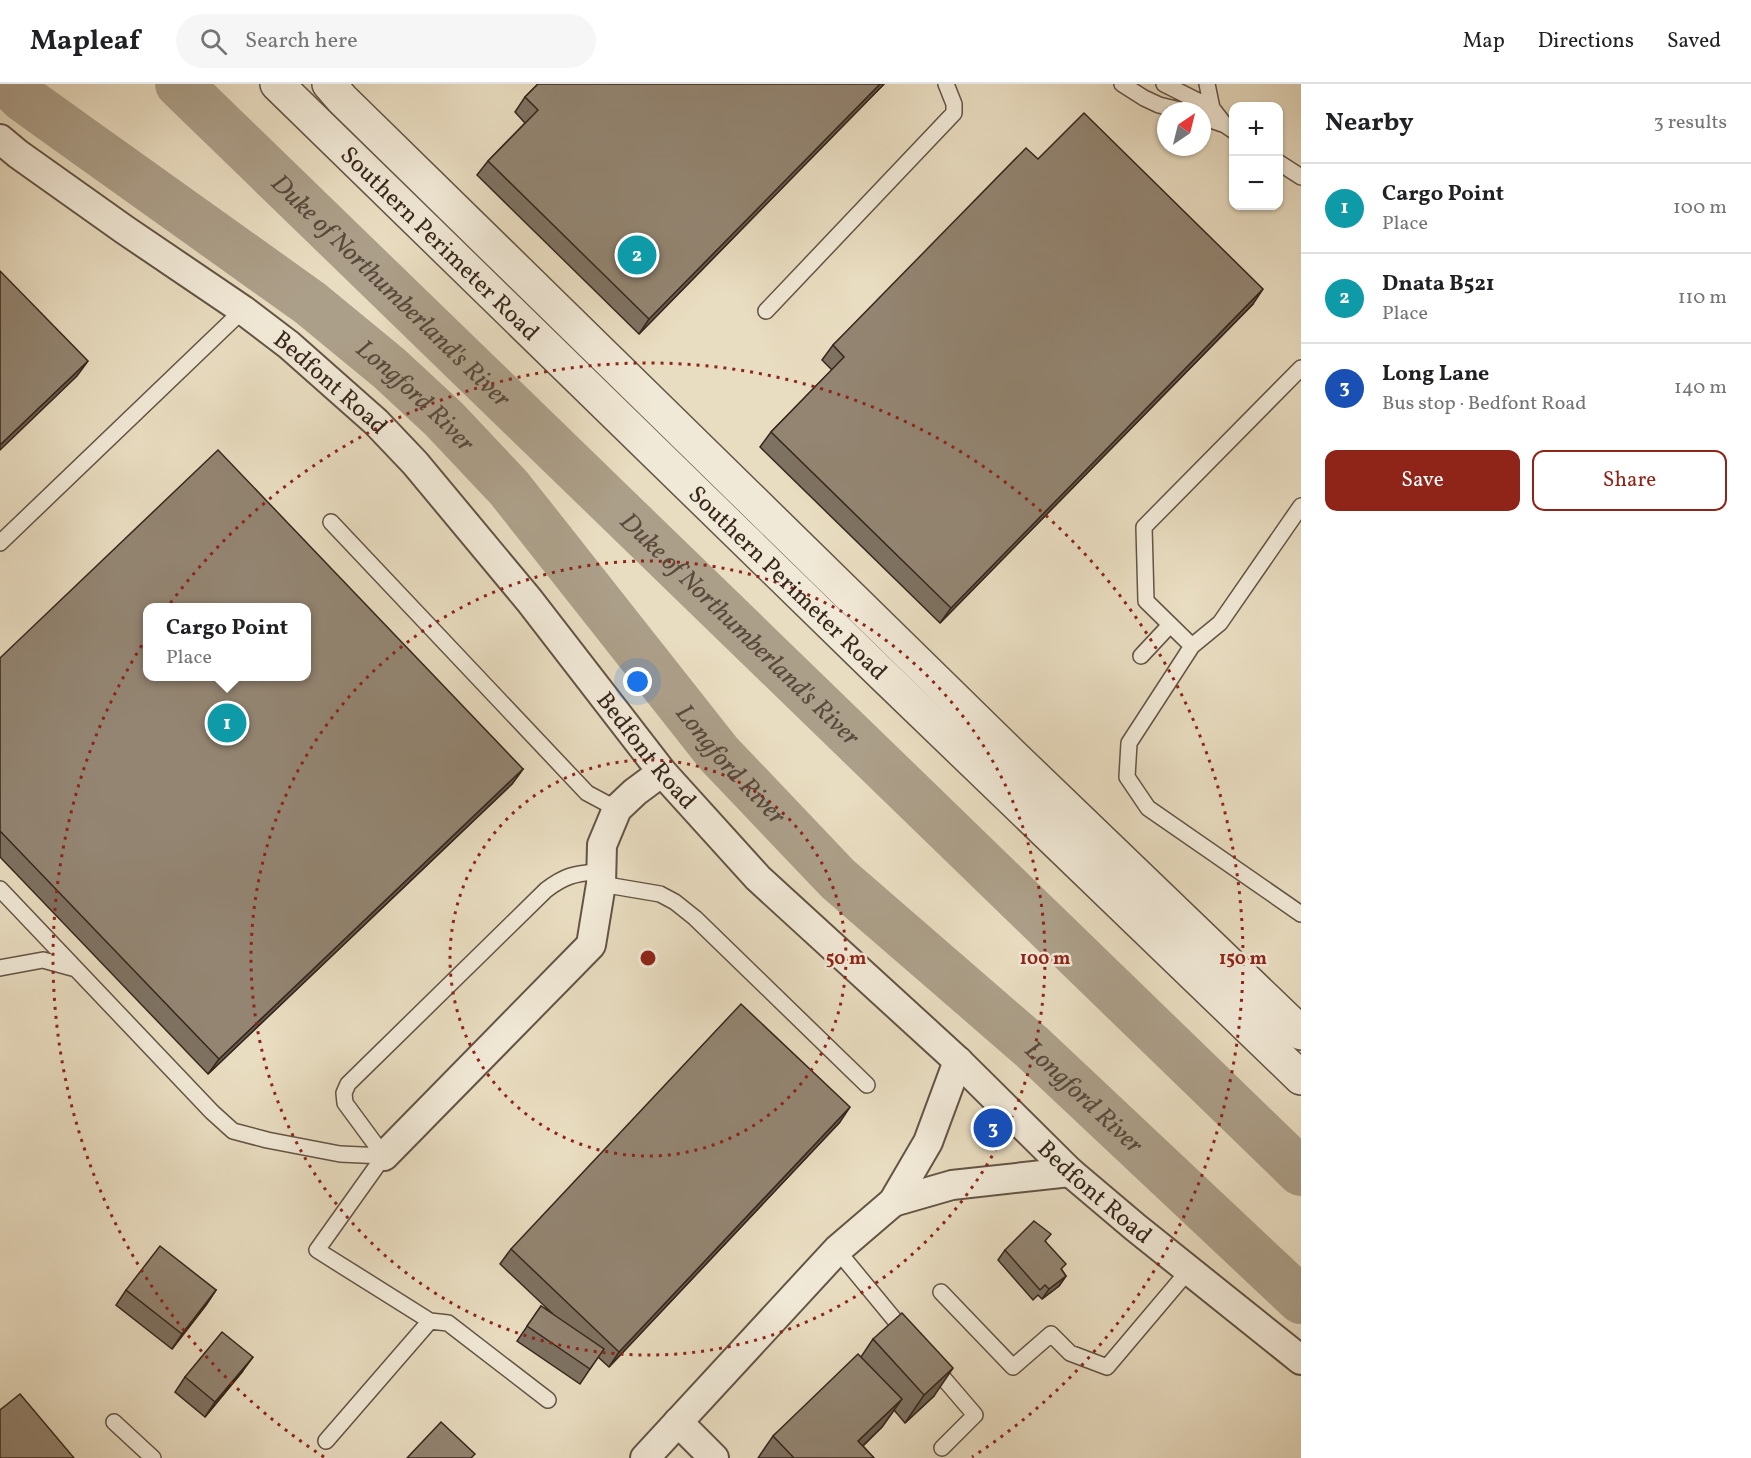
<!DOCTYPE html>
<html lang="en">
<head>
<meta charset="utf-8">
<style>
	:root { --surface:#fff; --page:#f6f6f6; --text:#202124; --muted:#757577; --line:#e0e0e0; --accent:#8f2418 }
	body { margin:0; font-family:Vollkorn,serif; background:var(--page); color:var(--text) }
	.controls { position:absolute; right:18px; top:18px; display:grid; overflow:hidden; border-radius:12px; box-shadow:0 2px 4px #0004 }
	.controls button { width:54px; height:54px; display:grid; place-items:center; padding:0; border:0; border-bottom:2px solid var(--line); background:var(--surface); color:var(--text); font:30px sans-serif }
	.compass { position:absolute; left:1157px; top:18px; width:54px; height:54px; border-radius:50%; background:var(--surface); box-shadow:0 2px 4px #0004; rotate:35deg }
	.you { position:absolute; left:638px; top:598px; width:21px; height:21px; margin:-15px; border:4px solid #fff; border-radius:50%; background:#1a73e8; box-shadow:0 0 0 9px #1a73e833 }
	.badge { display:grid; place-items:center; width:39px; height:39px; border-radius:50%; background:var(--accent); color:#fff; font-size:20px; font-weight:700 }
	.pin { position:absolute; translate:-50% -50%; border:3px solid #fff; box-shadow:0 2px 6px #0006 }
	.popup { position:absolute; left:143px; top:519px; width:168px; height:78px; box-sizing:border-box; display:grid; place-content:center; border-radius:12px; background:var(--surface); filter:drop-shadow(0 2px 4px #0005); font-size:20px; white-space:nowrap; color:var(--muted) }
	.popup b { font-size:22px; color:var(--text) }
	.popup::after { content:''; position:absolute; left:50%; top:100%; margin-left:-12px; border:12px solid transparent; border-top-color:var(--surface) }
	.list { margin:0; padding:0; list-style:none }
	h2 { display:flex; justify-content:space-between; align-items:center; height:78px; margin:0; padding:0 24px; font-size:26px }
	h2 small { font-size:20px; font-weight:400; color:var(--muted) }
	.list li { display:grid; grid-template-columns:39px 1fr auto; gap:18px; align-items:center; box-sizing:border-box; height:90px; padding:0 24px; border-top:2px solid var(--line) }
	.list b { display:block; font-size:22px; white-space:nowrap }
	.list p { margin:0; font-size:20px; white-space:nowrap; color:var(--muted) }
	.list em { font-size:20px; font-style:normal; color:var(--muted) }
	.actions { display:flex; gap:12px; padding:18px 24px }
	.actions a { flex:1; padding:14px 0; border:2px solid var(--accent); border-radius:12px; text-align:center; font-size:21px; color:var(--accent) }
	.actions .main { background:var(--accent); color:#fff }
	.icon { flex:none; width:33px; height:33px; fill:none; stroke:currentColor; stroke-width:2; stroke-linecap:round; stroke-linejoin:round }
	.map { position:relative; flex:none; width:1301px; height:1374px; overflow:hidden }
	header { display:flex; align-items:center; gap:36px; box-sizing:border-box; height:84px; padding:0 30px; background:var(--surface); border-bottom:2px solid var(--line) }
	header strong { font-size:28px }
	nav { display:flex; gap:33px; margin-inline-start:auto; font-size:21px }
	.search { width:420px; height:54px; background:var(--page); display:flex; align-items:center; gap:15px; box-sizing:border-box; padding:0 21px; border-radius:33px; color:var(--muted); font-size:22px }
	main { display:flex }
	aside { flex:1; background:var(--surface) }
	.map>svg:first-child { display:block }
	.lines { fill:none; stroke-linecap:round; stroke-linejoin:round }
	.river { stroke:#ac9f89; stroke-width:48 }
	.service-casing { stroke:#635445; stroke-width:18 }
	.minor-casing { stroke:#635445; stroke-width:32 }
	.tertiary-casing { stroke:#635445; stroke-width:36 }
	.service { stroke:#f1e9d7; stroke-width:15 }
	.minor { stroke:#f1e9d7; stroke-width:28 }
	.tertiary { stroke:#f1e9d7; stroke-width:33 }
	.wall { fill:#7e7262; stroke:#36261c; stroke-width:1.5 }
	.shaded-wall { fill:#675d50; stroke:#36261c; stroke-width:1.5 }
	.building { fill:#938572; stroke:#36261c; stroke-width:1.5; fill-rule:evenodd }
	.ring { fill:none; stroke:#8f2418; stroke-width:3; stroke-dasharray:3 6 }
	.labels { text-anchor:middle; stroke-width:5; stroke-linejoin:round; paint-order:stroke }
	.street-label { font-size:24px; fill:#36261c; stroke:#f1e9d7 }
	.water-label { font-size:26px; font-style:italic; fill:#594a3d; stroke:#f1e9d7 }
	.centre { fill:#8f2418; stroke:#f1e9d7; stroke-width:3 }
	.ring-label { font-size:18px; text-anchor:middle; font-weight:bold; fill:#8f2418; stroke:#f1e9d7; stroke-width:5; stroke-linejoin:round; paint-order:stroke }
</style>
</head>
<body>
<header>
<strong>Mapleaf</strong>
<div class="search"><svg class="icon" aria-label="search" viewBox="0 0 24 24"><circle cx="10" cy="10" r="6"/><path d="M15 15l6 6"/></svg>Search here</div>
<nav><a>Map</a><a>Directions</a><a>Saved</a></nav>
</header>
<main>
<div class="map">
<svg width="1301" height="1374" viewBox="0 0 1301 1374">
	<rect width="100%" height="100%" fill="#e9ddc1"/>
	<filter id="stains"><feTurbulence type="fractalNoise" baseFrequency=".00333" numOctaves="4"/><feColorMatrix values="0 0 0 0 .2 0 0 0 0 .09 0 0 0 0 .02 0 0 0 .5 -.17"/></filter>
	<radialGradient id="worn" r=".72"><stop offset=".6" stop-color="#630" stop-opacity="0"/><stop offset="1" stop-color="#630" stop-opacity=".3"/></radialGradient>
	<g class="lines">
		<g class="river">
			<path id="s1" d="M9,0L23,14L69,47L310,219L389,284L444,335L509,404L719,670L838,795L1032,963L1301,1216"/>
			<path id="s2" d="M179,0L1301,1088"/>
		</g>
		<defs>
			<path id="service" d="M1122,0L1144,14L1159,21L1184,27
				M1164,0L1212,24L1225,41L1234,47
				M1207,0L1212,24
				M1202,33L1225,41
				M1278,78L1301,93
				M766,227L954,29V20L946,0
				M1301,422L1220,539L1192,562L1129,659L1127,693L1148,724L1301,830
				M331,438L587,709L617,725
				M0,459L243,226
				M1192,562L1146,517L1144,443L1301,284
				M1141,572L1170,541
				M601,800L660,810L675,818L695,834L867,1001
				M0,805L212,1028L233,1047L267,1056L340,1070L384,1072
				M0,884L43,876L76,885
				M384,1072L345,1019L344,1009L348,1000L546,806C567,790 576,790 601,787
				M837,1166L908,1252
				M941,1208L1013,1283L1051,1250L1070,1269L1107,1283L1189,1186
				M430,1237L448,1239L548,1316
				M933,1282L975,1331L942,1364
				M114,1338L153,1374
				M326,1357L430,1237L317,1166L384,1072"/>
			<g id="minor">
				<path id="s3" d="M0,55L18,70L125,146L243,226L289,261L376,338L415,379L529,516L662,688L758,794L958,977L1070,1088L1135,1143L1301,1276"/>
				<path d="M384,1072L591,861L601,800L602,761L617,725L635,708L662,688"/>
				<path d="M893,1118L952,1101L1070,1088"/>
				<path d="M678,1338L714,1374"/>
				<path d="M645,1374L837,1166L893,1118L928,1058L958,977"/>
			</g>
			<g id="tertiary">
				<path id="s4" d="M277,0L881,589L1301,994"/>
				<path d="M329,0L342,15L1011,670L1301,949"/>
			</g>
		</defs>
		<use href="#service" class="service-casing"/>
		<use href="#minor" class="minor-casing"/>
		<use href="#tertiary" class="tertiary-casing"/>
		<use href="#service" class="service"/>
		<use href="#minor" class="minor"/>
		<use href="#tertiary" class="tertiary"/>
	</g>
	<path class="wall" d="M538,0H884L639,250L477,91L488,77L525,39L515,28L525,13Z
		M1038,75L1253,220L940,539L760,363L771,348L832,286L822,276L833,261Z
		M0,574L523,685L512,700L208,990L0,773Z
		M840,1038L609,1283L598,1273L580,1300L517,1257L541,1222L553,1230L500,1180L511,1165Z
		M1046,1158L1062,1186L1066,1192L1059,1202L1042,1215L1038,1211L1033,1216L998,1176L1005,1166Z
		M126,1206H216L206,1221L172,1265L116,1221Z
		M873,1255L934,1312L905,1339L894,1326L882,1343L863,1362L874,1374H758L773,1352L861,1273Z
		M242,1288L205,1333L175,1308L185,1293Z"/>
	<path class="shaded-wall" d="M880,0H884L639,250L649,235Z
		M1263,205L1253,220L940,539L951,524Z
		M88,277L77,292L0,366V361Z
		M523,685L512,700L208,990L219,975Z
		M850,1023L840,1038L609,1283L619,1268Z
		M1066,1192L1059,1202L1042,1215L1049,1205Z
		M216,1206L206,1221L172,1265L182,1250Z
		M253,1273L242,1288L205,1333L215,1318Z
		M953,1284L934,1312L905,1339L924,1311Z
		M902,1315L882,1343L850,1374L858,1357Z"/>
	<path class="building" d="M538,0H880L649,235L488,77L538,26L525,13Z
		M1084,29L1263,205L951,524L771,348L844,273L833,261L1026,64L1038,75Z
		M0,187L88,277L0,361Z
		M218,366L523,685L219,975L0,747V574ZM147,524H306V592H147Z
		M741,920L850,1023L619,1268L511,1165Z
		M1034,1137L1051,1150L1045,1157L1066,1180L1061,1185L1066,1192L1049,1205L1045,1201L1040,1206L1005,1166Z
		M160,1162L216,1206L182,1250L126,1206Z
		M541,1222L604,1265L590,1285L527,1242Z
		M902,1229L953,1284L924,1311L873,1255Z
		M222,1248L253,1273L215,1318L185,1293Z
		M858,1270L902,1315L858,1357L874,1374H794L773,1352Z
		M20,1310L74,1374H0V1326Z
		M441,1338L475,1370L471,1374H407Z"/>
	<g class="ring">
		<circle cx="648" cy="874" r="198"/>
		<circle cx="648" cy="874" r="397"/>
		<path d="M324 1373A595 595 0 1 1 972 1373"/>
	</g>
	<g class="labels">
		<g class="street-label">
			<text dy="8" stroke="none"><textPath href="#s4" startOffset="228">Southern Perimeter Road</textPath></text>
			<text dy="8" stroke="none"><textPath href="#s3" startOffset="411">Bedfont Road</textPath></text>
			<text dy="8" stroke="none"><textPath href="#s4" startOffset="714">Southern Perimeter Road</textPath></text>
			<text dy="8" stroke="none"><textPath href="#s3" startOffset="897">Bedfont Road</textPath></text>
			<text dy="8" stroke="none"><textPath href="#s3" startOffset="1527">Bedfont Road</textPath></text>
		</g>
		<g class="water-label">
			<text dy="9" stroke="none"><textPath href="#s2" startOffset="296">Duke of Northumberland's River</textPath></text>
			<text dy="9" stroke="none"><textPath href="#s1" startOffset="513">Longford River</textPath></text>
			<text dy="9" stroke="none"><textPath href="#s2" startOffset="782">Duke of Northumberland's River</textPath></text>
			<text dy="9" stroke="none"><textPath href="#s1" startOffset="999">Longford River</textPath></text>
			<text dy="9" stroke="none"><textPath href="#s1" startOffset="1485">Longford River</textPath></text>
		</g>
	</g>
	<circle cx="648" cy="874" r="9" class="centre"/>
	<g class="ring-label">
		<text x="846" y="880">50 m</text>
		<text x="1045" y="880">100 m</text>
		<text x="1243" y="880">150 m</text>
	</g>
	<rect width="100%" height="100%" filter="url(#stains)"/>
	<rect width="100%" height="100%" fill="url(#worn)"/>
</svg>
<div class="controls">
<button>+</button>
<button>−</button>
</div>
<svg class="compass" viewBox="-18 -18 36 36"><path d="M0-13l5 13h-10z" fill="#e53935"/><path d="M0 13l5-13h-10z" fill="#757577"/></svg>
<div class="you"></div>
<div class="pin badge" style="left:227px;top:639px;background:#0f9aa8">1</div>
<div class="popup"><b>Cargo Point</b>Place</div>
<div class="pin badge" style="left:637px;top:171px;background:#0f9aa8">2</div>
<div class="pin badge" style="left:993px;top:1044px;background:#1a4fb4">3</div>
</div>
<aside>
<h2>Nearby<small>3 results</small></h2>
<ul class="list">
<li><span class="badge" style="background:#0f9aa8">1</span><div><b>Cargo Point</b><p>Place</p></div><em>100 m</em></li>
<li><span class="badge" style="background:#0f9aa8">2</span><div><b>Dnata B521</b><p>Place</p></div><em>110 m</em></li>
<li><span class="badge" style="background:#1a4fb4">3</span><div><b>Long Lane</b><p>Bus stop · Bedfont Road</p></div><em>140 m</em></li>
</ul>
<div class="actions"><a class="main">Save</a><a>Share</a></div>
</aside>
</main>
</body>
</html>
